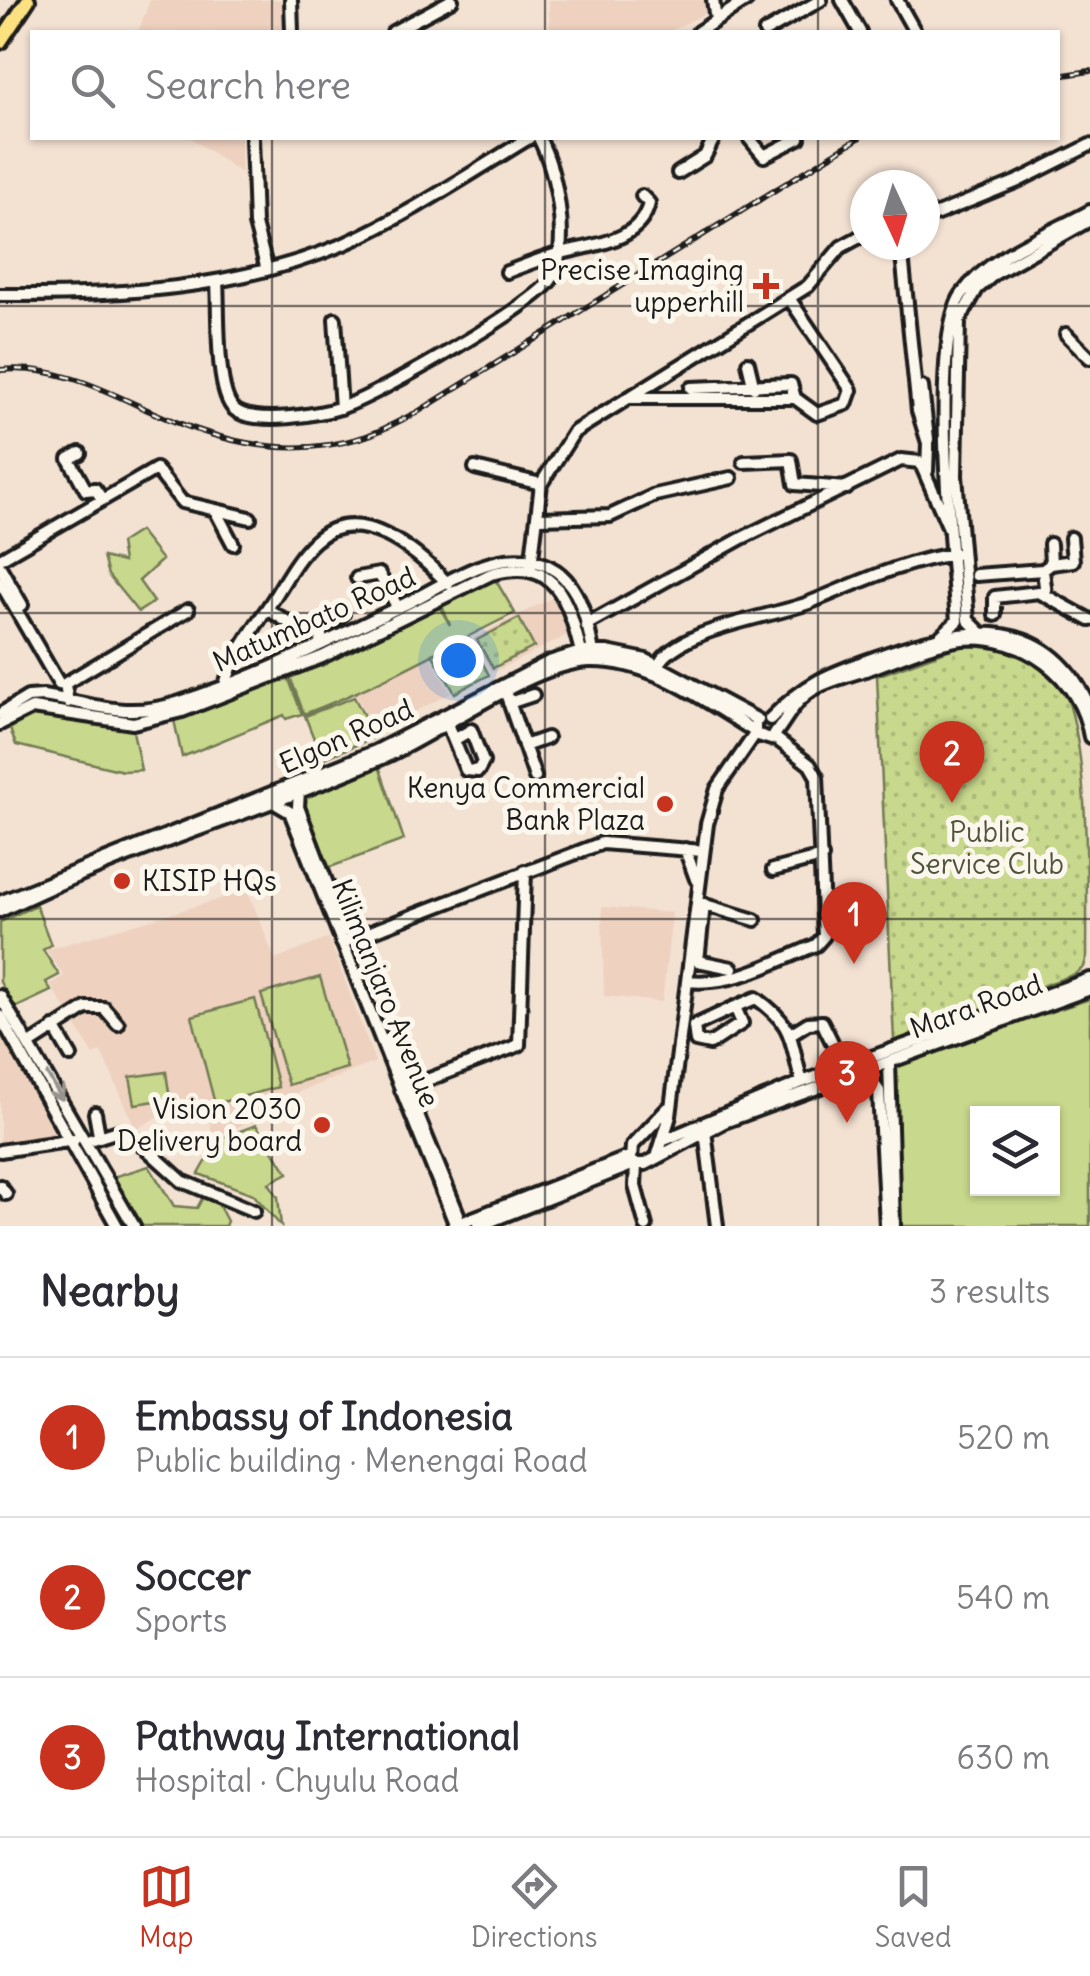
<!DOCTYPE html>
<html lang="en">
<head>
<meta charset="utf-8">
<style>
	:root { --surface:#fff; --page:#f2f2f3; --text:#2b2b33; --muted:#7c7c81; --line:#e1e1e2; --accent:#c8321e }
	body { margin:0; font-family:Delius,sans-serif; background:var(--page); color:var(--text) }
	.controls { position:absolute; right:30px; bottom:30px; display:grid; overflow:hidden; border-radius:0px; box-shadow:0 2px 8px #0004 }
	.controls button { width:90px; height:90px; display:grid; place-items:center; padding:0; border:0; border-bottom:2px solid var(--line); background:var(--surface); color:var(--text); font:50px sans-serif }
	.compass { position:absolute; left:850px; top:170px; width:90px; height:90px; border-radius:50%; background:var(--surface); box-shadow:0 2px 8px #0004; rotate:176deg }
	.you { position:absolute; left:458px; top:660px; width:35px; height:35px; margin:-25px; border:8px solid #fff; border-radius:50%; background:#1a73e8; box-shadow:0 0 0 15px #1a73e833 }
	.badge { display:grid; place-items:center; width:65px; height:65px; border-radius:50%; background:var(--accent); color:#fff; font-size:32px; font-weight:700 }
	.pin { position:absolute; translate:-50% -82px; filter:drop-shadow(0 2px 5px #0008) }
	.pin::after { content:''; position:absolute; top:52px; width:35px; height:30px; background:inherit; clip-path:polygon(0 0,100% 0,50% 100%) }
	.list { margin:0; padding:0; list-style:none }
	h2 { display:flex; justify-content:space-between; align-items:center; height:130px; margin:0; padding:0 40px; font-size:42px }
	h2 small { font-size:32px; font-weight:400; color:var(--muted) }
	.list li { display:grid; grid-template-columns:65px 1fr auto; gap:30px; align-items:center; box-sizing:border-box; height:160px; padding:0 40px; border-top:2px solid var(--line) }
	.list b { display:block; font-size:38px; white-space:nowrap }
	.list p { margin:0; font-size:32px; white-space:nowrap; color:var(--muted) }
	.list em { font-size:32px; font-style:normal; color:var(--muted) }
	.icon { flex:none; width:55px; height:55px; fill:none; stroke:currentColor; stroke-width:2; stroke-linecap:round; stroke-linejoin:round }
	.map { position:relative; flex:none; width:1090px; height:1226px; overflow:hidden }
	.search { position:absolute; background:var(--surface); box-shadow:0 2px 8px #0004; left:30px; right:30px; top:30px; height:110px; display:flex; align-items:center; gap:25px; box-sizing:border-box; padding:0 35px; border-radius:0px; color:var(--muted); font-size:38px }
	.sheet { height:610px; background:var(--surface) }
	nav { display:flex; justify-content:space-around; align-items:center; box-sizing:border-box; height:140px; border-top:2px solid var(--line); background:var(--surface); font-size:28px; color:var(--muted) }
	nav a { display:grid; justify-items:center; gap:5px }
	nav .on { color:var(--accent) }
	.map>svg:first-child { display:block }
	.built { fill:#eed1bf }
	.grass { fill:#c8d88c; stroke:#727a54; stroke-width:2.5; fill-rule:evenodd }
	.park { fill:url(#park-dots); stroke:#727a54; stroke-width:2.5 }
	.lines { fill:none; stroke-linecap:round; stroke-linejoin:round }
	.minor-casing { stroke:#1c1c1c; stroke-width:18 }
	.major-casing { stroke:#1c1c1c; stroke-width:20 }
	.minor { stroke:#fbf7ec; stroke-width:10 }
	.major { stroke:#fbe180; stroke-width:12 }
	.rail-casing { stroke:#1c1c1c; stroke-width:6 }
	.rail { stroke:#fbf7ec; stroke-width:2.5; stroke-dasharray:8; stroke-linecap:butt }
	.oneway { stroke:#97948e }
	.grid { fill:none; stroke:#1c1c1c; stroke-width:2.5; stroke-opacity:0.55 }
	.poi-dot { fill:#c8321e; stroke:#fbf7ec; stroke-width:4 }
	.labels { text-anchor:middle; stroke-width:10; stroke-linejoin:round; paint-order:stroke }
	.poi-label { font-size:28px; fill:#1c1c1c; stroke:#fbf7ec; text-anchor:end }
	.street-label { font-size:28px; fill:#1c1c1c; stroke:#fbf7ec }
	.park-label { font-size:28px; fill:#50543e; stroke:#fbf7ec }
</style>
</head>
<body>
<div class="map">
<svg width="1090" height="1226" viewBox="0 0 1090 1226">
	<defs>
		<pattern id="park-dots" width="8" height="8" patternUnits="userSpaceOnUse" patternTransform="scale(2.5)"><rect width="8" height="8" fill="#c8d88c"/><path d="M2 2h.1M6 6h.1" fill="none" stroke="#abb978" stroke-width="1.8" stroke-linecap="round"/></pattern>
	</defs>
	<rect width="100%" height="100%" fill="#f3e1d2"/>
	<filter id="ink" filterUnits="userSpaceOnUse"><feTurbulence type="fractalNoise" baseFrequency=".01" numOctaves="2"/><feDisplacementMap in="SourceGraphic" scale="20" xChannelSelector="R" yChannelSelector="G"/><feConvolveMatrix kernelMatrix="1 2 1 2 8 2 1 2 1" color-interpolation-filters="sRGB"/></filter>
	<g filter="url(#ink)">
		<path class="built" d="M150,0H281L283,32H138Z
			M549,0H706L707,7L704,14L668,32H550Z
			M191,138H241V173Z
			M558,595L570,622L567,635L492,673L472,638Z
			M429,654L451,693L375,732L355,695Z
			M248,891L275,960L329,938L375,1062L280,1099L283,1109L213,1137L206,1102L186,1101L136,1129L101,1051L94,1055L50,984L64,976L46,950Z
			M602,907L672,913L662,1002L604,996Z
			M7,1037L67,1138L0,1146V1041Z"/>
		<path class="grass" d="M139,531L162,560L139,581L154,602L138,612L108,575L103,557L123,562L120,543Z
			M495,579L515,613C445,647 377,687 304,714L289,674L343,654L439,606L450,625L442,606Z
			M470,639L489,675L455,693L432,654Z
			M288,677L302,714L286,719L284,715L182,757L174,720Z
			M354,697L375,737L322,759L305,716Z
			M41,709L132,726L141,770L123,771L16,745L10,729Z
			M379,766L404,840L328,868L301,802L307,792Z
			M36,905L51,945L43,950L59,975L46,982L51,991L15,1008L0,982V922Z
			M320,977L347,1068L288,1085L261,994Z
			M255,999L278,1087L215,1104L192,1016Z
			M1090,999V1226H898L891,1064ZM978,1114H1052V1188H978Z
			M166,1072L170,1099L135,1104L130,1077Z
			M256,1125L288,1173L269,1183L278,1197L281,1226L253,1194L199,1174L219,1139Z
			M149,1166L174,1206L197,1208L209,1186L224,1191L219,1206L227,1221L225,1226H141L113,1177Z"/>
		<path class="park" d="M519,618L534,647L493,668L477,640Z
			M959,646C994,646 1035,652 1059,681C1090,728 1087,891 1087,956L1084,967L1075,974L894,1041L877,676Z"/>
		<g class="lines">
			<defs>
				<path id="minor" d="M291,0L292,32
					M713,0L716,20
					M842,0L860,32
					M897,0L915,32
					M393,32L452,0
					M698,32L747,0
					M765,32L821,0
					M252,138L255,224L267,270
					M749,138L764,156L799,138
					M678,173L705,156L714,138
					M925,219L1018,181L1090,145
					M901,245L918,411L928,443L927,471
					M507,272C523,266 538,260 554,255C585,245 640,245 649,203L642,196
					M217,282C219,308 215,392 234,409C253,426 322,415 345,406C378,395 539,303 552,278C571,242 556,171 539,138
					M0,295C117,296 235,290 344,244C409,215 468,175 529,138
					M789,298L851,390L846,404L817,414L795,398
					M335,319L341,408
					M1066,334L1090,358
					M748,363L754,388
					M922,387L928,439
					M691,388L791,384L795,398
					M631,398H795
					M80,453L69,459L86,490L95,489L102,499
					M744,462L791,460L795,484L847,488
					M475,468L541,484
					M215,510L233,544
					M540,518L610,516L655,495L731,478
					M0,559L156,469L182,502L250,518
					M1051,564L1073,561L1071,538
					M531,566L541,484L574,432L808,286L841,247L865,234
					M0,567L22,605
					M976,575L1043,570
					M357,578L379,574L398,608
					M0,582L59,684L65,685L68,702
					M1046,595L1043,570L1051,564L1050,544
					M267,609L288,622
					M995,615V597L1039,592L1090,620
					M586,625L742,538L901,460L920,462L949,528
					M980,632L968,620L956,476L959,321L977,289L994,274L1090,220
					M941,636L957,621C952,557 929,341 962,294C990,255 1049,234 1090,211
					M320,644L322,625L343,614
					M658,666C677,628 774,617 811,602C858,583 906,560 956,554
					M66,683L188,610
					M225,685C234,653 256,626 274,598C286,579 298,556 315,541C359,501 418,552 448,584
					M506,693L535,777
					M509,703L533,695
					M0,714L28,697L43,696C94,704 125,719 177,703C254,679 329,641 401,606C438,589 485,553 528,560C576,567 586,612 593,652
					M770,719C810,678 835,672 888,653C968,625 1049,615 1090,708
					M0,724L32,708L133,723L182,711L322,657L491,574C557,556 568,601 581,652
					M447,724L466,770L478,771L483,762L471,730L454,740
					M755,734L771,739C785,723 794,699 816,688C833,679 855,674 874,667C902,657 932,643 962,639C1023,633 1081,677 1090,737
					M524,746L547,738
					M299,791L298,807L343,926
					M273,802L290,812L456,1226
					M685,849L696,879
					M773,870L822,857
					M0,902L376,751L549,662L581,652H607L646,660L758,720
					M702,904L755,920
					M704,904L698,961L732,968
					M0,911C125,849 262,812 389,755C443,730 532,664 589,661C650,659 704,700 754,731
					M342,943L602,843L703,851
					M688,981C733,986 775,962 816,945L824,936L817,777L810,765L774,737
					M0,996L134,1226
					M735,1007L694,1026L696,1041L710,1044L742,1023L735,1007L756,998C796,1027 789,1038 802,1082
					M0,1016L117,1226
					M54,1027L71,1056
					M792,1033L808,1023L822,1022L832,1042
					M387,1040L458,1214
					M30,1044L86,1008H104L118,1024
					M889,1062L894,1226
					M864,1070L879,1091L886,1226
					M401,1090L519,1045L525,871
					M95,1113L99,1135
					M705,1131L717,1226
					M87,1141L118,1131L139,1142L182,1181L254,1211
					M662,1141L802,1082L1090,979
					M0,1151L74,1140
					M658,1154L670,1116L707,824L717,789L755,734V725
					M631,1160L632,1146L668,1108
					M636,1165L635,1186L646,1226
					M0,1186L6,1194
					M453,1226L629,1157
					M478,1226L634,1164H645L724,1122L1090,989"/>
				<path id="major" d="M0,42L28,0"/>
			</defs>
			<use href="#minor" class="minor-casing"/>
			<use href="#major" class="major-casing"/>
			<use href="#minor" class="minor"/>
			<use href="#major" class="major"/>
			<defs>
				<path id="rail" d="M1058,76L1090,71
					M0,370C50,365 95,385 139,406C209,439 283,461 360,438C379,433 398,421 416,413L859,138"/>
			</defs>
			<use href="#rail" class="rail-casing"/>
			<use href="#rail" class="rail"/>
		</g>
		<defs><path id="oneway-shaft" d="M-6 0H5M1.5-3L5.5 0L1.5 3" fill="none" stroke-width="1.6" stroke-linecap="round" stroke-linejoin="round" transform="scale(2.5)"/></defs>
		<use class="oneway" href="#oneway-shaft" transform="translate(55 1087) rotate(59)"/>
	</g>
	<path class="grid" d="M272,0V32M545,0V32M818,0V32M272,138V1226M545,138V1226M818,138V1226M0,306H1090M0,613H1090M0,919H1090"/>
	<g class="poi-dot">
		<path d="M761 271h10v10h10v10h-10v10h-10v-10h-10v-10h10z"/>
		<circle cx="665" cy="804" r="10"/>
		<circle cx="122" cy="881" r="10"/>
		<circle cx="322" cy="1125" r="10"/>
	</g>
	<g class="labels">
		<g class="poi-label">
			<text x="744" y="280">Precise Imaging<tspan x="744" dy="32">upperhill</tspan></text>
			<text x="645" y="798">Kenya Commercial<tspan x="645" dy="32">Bank Plaza</tspan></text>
			<text x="142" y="891" text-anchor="start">KISIP HQs</text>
			<text x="302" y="1119">Vision 2030<tspan x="302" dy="32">Delivery board</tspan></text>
		</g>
		<g class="street-label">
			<text transform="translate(314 619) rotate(-24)" y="10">Matumbato Road</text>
			<text transform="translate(346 736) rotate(-24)" y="10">Elgon Road</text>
			<text transform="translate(386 993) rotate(68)" y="10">Kilimanjaro Avenue</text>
			<text transform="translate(976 1006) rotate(-20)" y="10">Mara Road</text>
		</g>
		<g class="park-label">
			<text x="987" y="842">Public<tspan x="987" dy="32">Service Club</tspan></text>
		</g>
	</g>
</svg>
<div class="controls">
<button><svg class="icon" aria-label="layers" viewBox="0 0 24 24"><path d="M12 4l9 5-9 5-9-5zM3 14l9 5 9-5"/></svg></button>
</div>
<svg class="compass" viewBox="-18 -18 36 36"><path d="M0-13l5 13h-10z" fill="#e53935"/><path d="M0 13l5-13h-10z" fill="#7c7c81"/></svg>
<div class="you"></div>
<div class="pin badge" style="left:854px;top:964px">1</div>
<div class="pin badge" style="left:952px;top:803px">2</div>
<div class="pin badge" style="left:847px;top:1123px">3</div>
<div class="search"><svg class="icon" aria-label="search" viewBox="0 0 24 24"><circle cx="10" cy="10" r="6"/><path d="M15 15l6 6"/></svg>Search here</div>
</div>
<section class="sheet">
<h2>Nearby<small>3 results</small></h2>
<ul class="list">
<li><span class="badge">1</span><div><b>Embassy of Indonesia</b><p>Public building · Menengai Road</p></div><em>520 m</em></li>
<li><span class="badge">2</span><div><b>Soccer</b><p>Sports</p></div><em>540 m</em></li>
<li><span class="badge">3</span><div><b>Pathway International</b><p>Hospital · Chyulu Road</p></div><em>630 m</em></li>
</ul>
</section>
<nav>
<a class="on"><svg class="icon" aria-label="map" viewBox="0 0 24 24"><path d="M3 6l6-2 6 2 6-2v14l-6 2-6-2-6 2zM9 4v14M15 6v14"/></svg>Map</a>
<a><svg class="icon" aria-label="directions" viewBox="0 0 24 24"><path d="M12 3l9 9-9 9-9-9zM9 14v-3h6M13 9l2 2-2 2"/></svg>Directions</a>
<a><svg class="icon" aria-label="saved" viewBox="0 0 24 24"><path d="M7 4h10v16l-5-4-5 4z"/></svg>Saved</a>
</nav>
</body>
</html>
